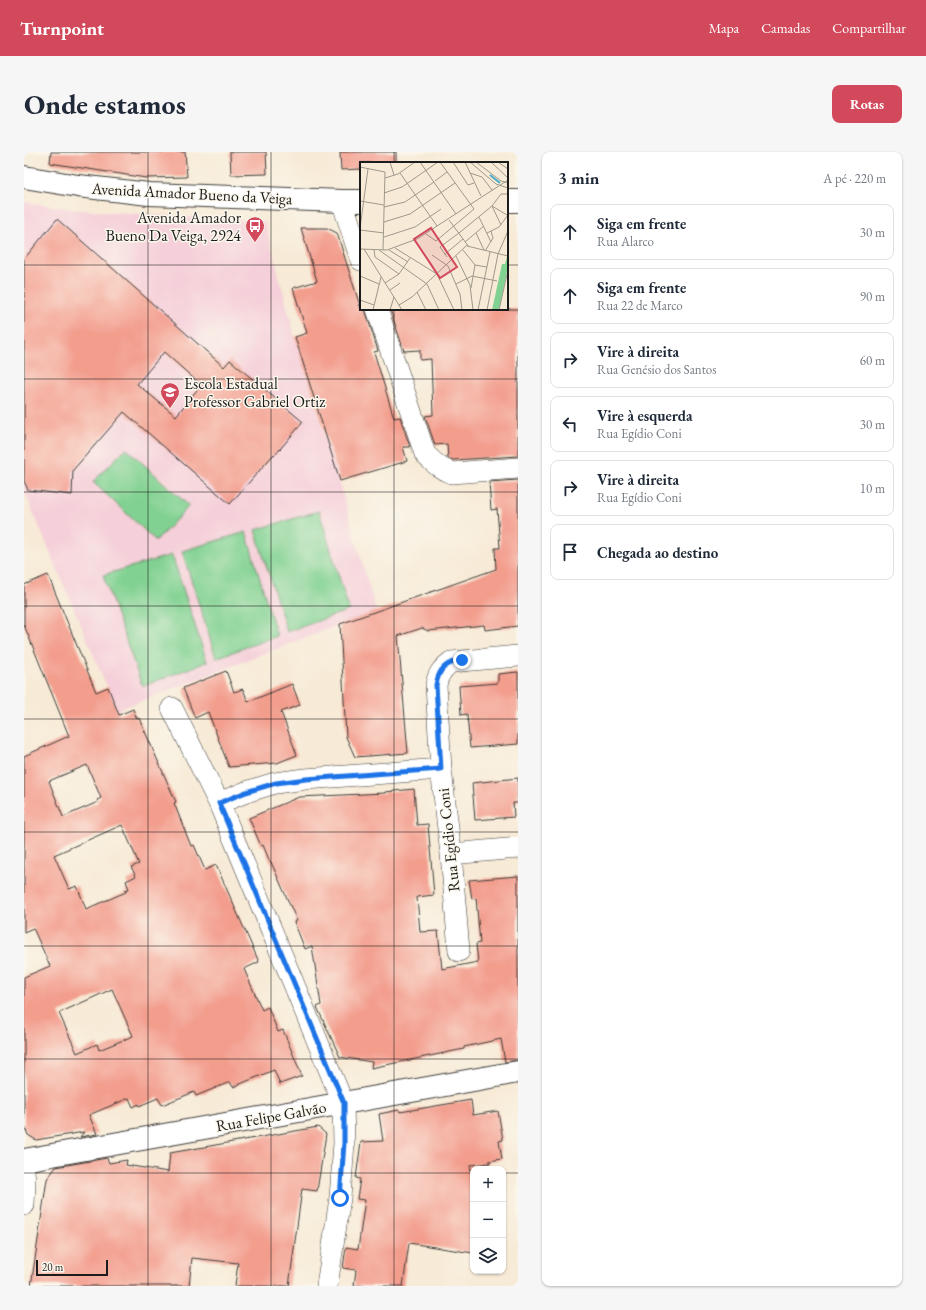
<!DOCTYPE html>
<html lang="pt">
<head>
<meta charset="utf-8">
<style>
	:root { --surface:#fff; --page:#f6f6f7; --text:#1f2937; --muted:#747a83; --line:#e0e1e3; --accent:#d1495b }
	body { margin:0; font-family:"EB Garamond",serif; background:var(--page); color:var(--text) }
	.controls { position:absolute; right:12px; bottom:12px; display:grid; overflow:hidden; border-radius:8px; box-shadow:0 1px 3px #0004 }
	.controls button { width:36px; height:36px; display:grid; place-items:center; padding:0; border:0; border-bottom:1px solid var(--line); background:var(--surface); color:var(--text); font:20px sans-serif }
	.scale { position:absolute; left:12px; bottom:10px; width:72px; box-sizing:border-box; padding-left:4px; border:2px solid #1c1c1c; border-top:0; font-size:11px; line-height:14px; white-space:nowrap; color:#1c1c1c; -webkit-text-stroke:3px #fbf7ec; paint-order:stroke }
	.stop { position:absolute; width:12px; height:12px; margin:-9px; border:3px solid #1a73e8; border-radius:50%; background:#fff }
	.stop.end { background:#1a73e8; border-color:#fff; box-shadow:0 1px 4px #0008 }
	.list { margin:0; padding:0; list-style:none }
	h2 { display:flex; justify-content:space-between; align-items:center; height:52px; margin:0; padding:0 16px; font-size:17px }
	h2 small { font-size:13px; font-weight:400; color:var(--muted) }
	.list li { display:grid; grid-template-columns:26px 1fr auto; gap:12px; align-items:center; box-sizing:border-box; height:56px; margin:0 8px 8px; padding:0 8px; border:1px solid var(--line); border-radius:8px }
	.list b { display:block; font-size:15px; white-space:nowrap }
	.list p { margin:0; font-size:13px; white-space:nowrap; color:var(--muted) }
	.list em { font-size:13px; font-style:normal; color:var(--muted) }
	.icon { flex:none; width:22px; height:22px; fill:none; stroke:currentColor; stroke-width:2; stroke-linecap:round; stroke-linejoin:round }
	.map { position:relative; flex:none; width:494px; height:1134px; overflow:hidden; border-radius:8px }
	header { display:flex; align-items:center; gap:24px; box-sizing:border-box; height:56px; padding:0 20px; background:var(--accent); color:#fff }
	header strong { font-size:19px }
	nav { display:flex; gap:22px; margin-inline-start:auto; font-size:14px }
	.intro { display:flex; align-items:center; justify-content:space-between; box-sizing:border-box; height:96px; padding:0 24px }
	h1 { margin:0; font-size:28px }
	.button { padding:10px 18px; border-radius:8px; background:var(--accent); color:#fff; font-size:14px; font-weight:700 }
	main { display:flex; gap:24px; padding:0 24px }
	aside { flex:1; background:var(--surface); border-radius:8px; box-shadow:0 1px 3px #0004 }
	.map>svg:first-child { display:block }
	.built { fill:#f5cfd9 }
	.green { fill:#81d192; stroke:#4e7657 }
	.building { fill:#f39d8d; fill-rule:evenodd }
	.lines { fill:none; stroke-linecap:round; stroke-linejoin:round }
	.minor-casing { stroke:#3d3b38; stroke-width:22 }
	.tertiary-casing { stroke:#3d3b38; stroke-width:24 }
	.secondary-casing { stroke:#3d3b38; stroke-width:24 }
	.minor { stroke:#fff; stroke-width:21 }
	.tertiary { stroke:#fff; stroke-width:22 }
	.secondary { stroke:#fff; stroke-width:22 }
	.route { stroke:#1a73e8; stroke-width:5 }
	.grid { fill:none; stroke:#1c1c1c; stroke-width:1; stroke-opacity:0.55 }
	.labels { text-anchor:middle; stroke-width:3; stroke-linejoin:round; paint-order:stroke }
	.street-label { font-size:16px; fill:#1c1c1c; stroke:#fbf7ec }
	.poi-label { font-size:16px; fill:#1c1c1c; stroke:#fbf7ec; text-anchor:end }
	.inset-river { fill:none; stroke:#49acc8; stroke-width:2 }
	.inset-road { fill:none; stroke:#9f988c; stroke-width:1 }
	.view { fill:#d1495b; fill-opacity:0.15; stroke:#d1495b; stroke-width:2 }
	.inset-edge { fill:none; stroke:#1c1c1c; stroke-width:2 }
</style>
</head>
<body>
<header>
<strong>Turnpoint</strong>
<nav><a>Mapa</a><a>Camadas</a><a>Compartilhar</a></nav>
</header>
<div class="intro"><h1>Onde estamos</h1><a class="button">Rotas</a></div>
<main>
<div class="map">
<svg width="494" height="1134" viewBox="0 0 494 1134">
	<rect width="100%" height="100%" fill="#fbf7ec"/>
	<filter id="ink" filterUnits="userSpaceOnUse"><feTurbulence type="fractalNoise" baseFrequency=".025" numOctaves="2"/><feDisplacementMap in="SourceGraphic" scale="8" xChannelSelector="R" yChannelSelector="G"/><feConvolveMatrix kernelMatrix="1 2 1 2 8 2 1 2 1" color-interpolation-filters="sRGB"/></filter>
	<filter id="wash" filterUnits="userSpaceOnUse"><feTurbulence type="fractalNoise" baseFrequency=".012" numOctaves="4" result="noise"/><feDisplacementMap in="SourceGraphic" scale="16" xChannelSelector="R" yChannelSelector="G"/><feGaussianBlur stdDeviation="0.9" result="paint"/><feColorMatrix in="noise" values="0 0 0 0 0 0 0 0 0 0 0 0 0 0 0 0 0 1.4 0 .05"/><feComposite in="paint" operator="in"/></filter>
	<g filter="url(#wash)">
		<rect width="100%" height="100%" fill="#f7ead6"/>
		<path class="built" d="M0,50L57,58L241,70L271,185L315,329L352,459L93,558L0,339Z"/>
		<path class="green" d="M102,296L165,354L132,389L69,330Z
			M295,359L325,458L263,480L231,378Z
			M222,380L253,484L192,506L158,399Z
			M148,403L183,510L118,534L79,423Z"/>
		<g id="blocks">
			<path class="building" d="M27,0H161L163,25L122,26L26,11Z
				M206,0H242L243,22L207,23Z
				M316,0H372V11H337V17L317,18Z
				M33,67L200,215L206,208L279,270L251,303L250,302L206,352L100,260L49,318L48,343L4,338L0,329V107ZM140,200L177,233L152,264L113,232Z
				M277,76H303L313,81L337,157H341L354,199L350,200L370,266L376,265L386,295H379L383,309L316,329L271,185L283,181L269,136L293,129Z
				M366,157H494V304L429,308L424,306L423,292L411,293L401,264L409,263L407,207L396,208V198L380,199Z
				M494,328V474L461,478L460,473L404,479L398,476L374,484L384,601L331,605L322,585L316,472L472,417L471,396H476L473,357L467,358L465,330Z
				M24,423L72,540L84,535L95,563L109,557L113,567L115,566L152,650L150,651L167,694L170,693L181,718L192,713L235,810L220,817L238,858L244,855L254,880L259,878L278,924L256,932L250,918L209,935L206,930L172,944L170,940L138,953L134,946L115,954V952L109,955L105,946L65,963L73,982L56,985L60,980L12,988L4,983L0,973V825L26,814L9,776L0,780V604L45,584L0,473V433ZM63,613L77,646L73,648L74,650L39,665L25,629ZM98,673L115,712L107,715L112,724L102,729L105,737L101,738L102,740L62,757L53,734L45,737L30,703ZM88,837L109,884L75,898L73,892L53,901L35,861Z
				M202,519L210,540L219,537L224,550L268,532L276,553L257,560L273,603L253,611L205,615L184,560L171,566L159,536Z
				M494,520V592L446,596L443,562L437,563L435,534L474,531V522Z
				M494,626V651H489L490,665L451,668L448,631Z
				M390,637L393,673L404,672L410,743L393,745L396,780L414,779L418,817L454,810L452,792L456,791L452,746L448,747L445,728L494,724V908L481,910L477,887L440,895V897L347,916L348,910L316,905L293,855L297,853L288,794L281,797L270,770L273,769L247,710H246L239,693L237,694L225,666L275,645L361,641V640Z
				M447,948L449,963L474,959L479,988L475,989L478,1007L465,1009L466,1011L446,1013L449,1034V1101L385,1091L379,1134H330L332,1118L319,1116L322,1095L334,1097L341,1048L333,1047L336,1027L332,1026L337,990L359,989L355,962L375,958L376,960Z
				M294,975L302,982L293,1039L278,1037L265,1134H211L214,1111L168,1106L165,1134H7L23,1027L32,1015L83,1006L85,1011L103,1008L102,1013L144,1020L146,1001Z"/>
		</g>
	</g>
	<g filter="url(#ink)">
		<use href="#blocks" fill-opacity="0" stroke="#3d3b38" stroke-width="1"/>
		<g class="lines">
			<defs>
				<path id="minor" d="M318,49L337,108
					M353,157L401,302C410,311 416,317 428,321L494,316
					M148,556L195,651L319,951L320,991L316,1046L303,1134
					M195,651L222,640L251,631L281,627L417,617
					M427,702L494,696
					M435,799L427,702L417,617L412,533C414,522 418,517 427,510L494,504
					M0,1019L1,1030L0,1053"/>
				<path id="tertiary" d="M0,1008L494,920"/>
				<path id="secondary" d="M0,25L54,34L125,42L318,49H337
					M483,49H494"/>
			</defs>
			<use href="#minor" class="minor-casing"/>
			<use href="#tertiary" class="tertiary-casing"/>
			<use href="#secondary" class="secondary-casing"/>
			<use href="#minor" class="minor"/>
			<use href="#tertiary" class="tertiary"/>
			<use href="#secondary" class="secondary"/>
		</g>
	</g>
	<g class="lines" filter="url(#ink)">
		<path class="route" d="M316,1046L320,991V951L195,651L222,640L252,631L282,627L417,617L412,533C415,516 422,511 438,508"/>
	</g>
	<path class="grid" d="M124,0V1134M247,0V1134M370,0V11M0,113H337M483,113H494M370,157V1134M0,227H494M0,340H494M0,454H494M0,567H494M0,680H494M0,794H494M0,907H494M0,1021H449M479,1021H494"/>
	<defs>
		<symbol id="bus-pin" viewBox="-11 -11 22 30"><path d="M0 17L-7.5 6A9.5 9.5 0 1 1 7.5 6Z" fill="#d1495b" stroke="#fbf7ec"/><path d="M-5-6H5V4H4V6H2V4H-2V6H-4V4H-5ZM-3.5-4V0h7V-4ZM-3.5 1.2v1.5H-2V1.2ZM2 1.2v1.5H3.5V1.2Z" fill="#fff"/></symbol>
		<symbol id="school-pin" viewBox="-11 -11 22 30"><path d="M0 17L-7.5 6A9.5 9.5 0 1 1 7.5 6Z" fill="#d1495b" stroke="#fbf7ec"/><path d="M0-5L7-2L0 1L-7-2ZM-4 1L0 2.5L4 1V4Q0 6-4 4Z" fill="#fff"/></symbol>
	</defs>
	<g fill-rule="evenodd">
		<use href="#bus-pin" x="220" y="63" width="22" height="30"/>
		<use href="#school-pin" x="135" y="229" width="22" height="30"/>
	</g>
	<g class="labels">
		<g class="street-label">
			<text transform="translate(168 41) rotate(3)" y="6">Avenida Amador Bueno da Veiga</text>
			<text transform="translate(424 688) rotate(-96)" y="6">Rua Egídio Coni</text>
			<text transform="translate(247 964) rotate(-10)" y="6">Rua Felipe Galvão</text>
		</g>
		<g class="poi-label">
			<text x="217" y="71">Avenida Amador<tspan x="217" dy="18">Bueno Da Veiga, 2924</tspan></text>
			<text x="160" y="237" text-anchor="start">Escola Estadual<tspan x="160" dy="18">Professor Gabriel Ortiz</tspan></text>
		</g>
	</g>
	<g transform="translate(336 10)">
		<rect width="148" height="148" fill="#f7ead6"/>
		<path d="M147,95L148,105L139,148H132L142,102H145Z" fill="#81d192"/>
		<path class="inset-river" d="M130,13L140,21"/>
		<path class="inset-road" d="M30,0L34,13M60,0L96,52M93,0L108,23L114,21M105,0L121,34M110,0L136,22L148,26M116,0L141,19L148,21M131,0L148,16M138,0L148,7M0,5L25,10L23,88M40,11L77,64M110,11L122,15L132,28M25,16L38,12L55,0M75,19L87,10M24,31L42,25L78,0M0,39L24,43M132,44L141,63M132,44L147,53M24,45L45,40L74,20M119,55L131,80M89,58L109,85M24,60L50,52L95,21M0,66L8,7M0,68L24,71M99,71L132,44L141,32H148M116,71L124,88M127,71L139,65L148,53M66,72L76,79L114,47L80,0M24,75L55,65L81,47M105,80L124,64M107,84L148,94M35,86L77,112L94,148M0,87L27,88L57,77L148,18M4,87L42,148M14,88L15,95L39,112M19,88L67,122L79,148M29,88L48,100M103,88L115,103L127,105M125,89L133,76L131,69M85,92L103,77M72,93L88,104L100,132L102,148M96,94L110,123L113,148M87,95L80,85L99,71M0,114L19,122M25,121L39,112L50,96M96,122L112,114L137,119M111,126L115,103M30,128L40,121M57,130L66,148M0,138L14,143M39,143L52,135L107,83M13,148L21,115M30,148L34,135M118,148L130,90M127,148L138,92L148,69M139,148L148,108"/>
		<path class="view" d="M71,66L97,105L80,116L54,77Z"/>
		<rect width="148" height="148" class="inset-edge"/>
	</g>
</svg>
<div class="controls">
<button>+</button>
<button>−</button>
<button><svg class="icon" aria-label="layers" viewBox="0 0 24 24"><path d="M12 4l9 5-9 5-9-5zM3 14l9 5 9-5"/></svg></button>
</div>
<div class="scale">20 m</div>
<div class="stop" style="left:316px;top:1046px"></div>
<div class="stop end" style="left:438px;top:508px"></div>
</div>
<aside>
<h2>3 min<small>A pé · 220 m</small></h2>
<ul class="list">
<li><svg class="icon" aria-label="ahead" viewBox="0 0 24 24"><path d="M12 20V5M6 11l6-6 6 6"/></svg><div><b>Siga em frente</b><p>Rua Alarco</p></div><em>30 m</em></li>
<li><svg class="icon" aria-label="ahead" viewBox="0 0 24 24"><path d="M12 20V5M6 11l6-6 6 6"/></svg><div><b>Siga em frente</b><p>Rua 22 de Marco</p></div><em>90 m</em></li>
<li><svg class="icon" aria-label="right" viewBox="0 0 24 24"><path d="M7 20v-9h11M14 6l5 5-5 5"/></svg><div><b>Vire à direita</b><p>Rua Genésio dos Santos</p></div><em>60 m</em></li>
<li><svg class="icon" aria-label="left" viewBox="0 0 24 24"><path d="M17 20v-9H6M10 6l-5 5 5 5"/></svg><div><b>Vire à esquerda</b><p>Rua Egídio Coni</p></div><em>30 m</em></li>
<li><svg class="icon" aria-label="right" viewBox="0 0 24 24"><path d="M7 20v-9h11M14 6l5 5-5 5"/></svg><div><b>Vire à direita</b><p>Rua Egídio Coni</p></div><em>10 m</em></li>
<li><svg class="icon" aria-label="arrive" viewBox="0 0 24 24"><path d="M6 21V4h12l-3 4 3 4H6"/></svg><div><b>Chegada ao destino</b></div></li>
</ul>
</aside>
</main>
</body>
</html>
